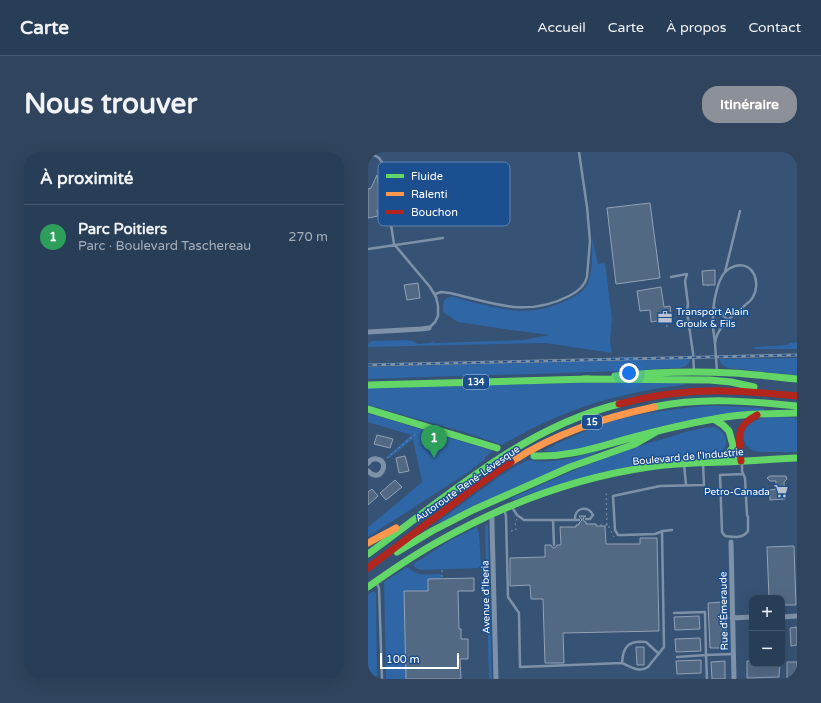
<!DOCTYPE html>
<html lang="fr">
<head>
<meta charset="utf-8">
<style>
	:root { --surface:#283e57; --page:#30455d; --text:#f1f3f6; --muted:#a5aeba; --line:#44576d; --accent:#8c9099 }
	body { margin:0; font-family:"Varela Round",sans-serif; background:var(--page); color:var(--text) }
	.controls { position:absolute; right:12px; bottom:12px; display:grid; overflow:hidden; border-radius:8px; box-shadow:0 4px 16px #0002 }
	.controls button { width:36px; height:36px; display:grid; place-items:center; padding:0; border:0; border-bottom:1px solid var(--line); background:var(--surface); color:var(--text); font:20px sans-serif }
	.scale { position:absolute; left:12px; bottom:10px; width:79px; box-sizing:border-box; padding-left:4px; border:2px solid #fff; border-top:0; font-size:11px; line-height:14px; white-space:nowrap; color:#fff; -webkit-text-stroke:3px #1b4f8f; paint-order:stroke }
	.you { position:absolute; left:261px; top:221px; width:14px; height:14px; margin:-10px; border:3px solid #fff; border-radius:50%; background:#1a73e8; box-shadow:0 0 0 6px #1a73e833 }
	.badge { display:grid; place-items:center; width:26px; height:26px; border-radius:50%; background:var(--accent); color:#fff; font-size:13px; font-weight:700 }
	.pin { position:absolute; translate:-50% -33px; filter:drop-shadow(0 1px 2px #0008) }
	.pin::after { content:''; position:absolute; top:21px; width:14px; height:12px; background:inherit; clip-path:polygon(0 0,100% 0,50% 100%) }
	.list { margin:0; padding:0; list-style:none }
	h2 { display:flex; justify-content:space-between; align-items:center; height:52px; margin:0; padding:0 16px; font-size:17px }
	h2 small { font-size:13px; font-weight:400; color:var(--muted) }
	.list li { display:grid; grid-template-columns:26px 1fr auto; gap:12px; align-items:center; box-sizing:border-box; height:64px; padding:0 16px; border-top:1px solid var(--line) }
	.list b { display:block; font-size:15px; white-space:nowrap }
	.list p { margin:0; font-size:13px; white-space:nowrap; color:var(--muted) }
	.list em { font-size:13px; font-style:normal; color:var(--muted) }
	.map { position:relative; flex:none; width:429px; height:527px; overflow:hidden; border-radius:16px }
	header { display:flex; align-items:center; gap:24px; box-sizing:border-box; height:56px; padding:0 20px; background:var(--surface); border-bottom:1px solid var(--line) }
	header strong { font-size:19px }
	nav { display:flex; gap:22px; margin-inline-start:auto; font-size:14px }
	.intro { display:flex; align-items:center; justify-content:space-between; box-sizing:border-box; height:96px; padding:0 24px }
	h1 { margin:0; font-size:28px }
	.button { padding:10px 18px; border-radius:16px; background:var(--accent); color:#fff; font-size:14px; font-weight:700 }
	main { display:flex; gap:24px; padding:0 24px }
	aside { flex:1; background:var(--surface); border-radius:16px; box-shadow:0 4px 16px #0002 }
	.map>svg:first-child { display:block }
	.green { fill:#2f66a5 }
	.building { fill:#526984; stroke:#92a2b6 }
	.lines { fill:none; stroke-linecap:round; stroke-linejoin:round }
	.path { stroke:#7d92a8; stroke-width:1; stroke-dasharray:2 3; stroke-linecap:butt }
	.lane { stroke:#7d92a8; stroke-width:2.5 }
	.street { stroke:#7d92a8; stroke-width:5 }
	.fast { stroke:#63d668; stroke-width:7 }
	.slow { stroke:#ff974d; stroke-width:7 }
	.jam { stroke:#b3261e; stroke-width:7 }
	.rail-casing { stroke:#7e92a7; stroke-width:3 }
	.rail { stroke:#1b4f8f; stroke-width:1.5; stroke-dasharray:4.5; stroke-linecap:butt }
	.labels { text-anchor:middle; stroke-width:3; stroke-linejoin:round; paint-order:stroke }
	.shield { fill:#1b4f8f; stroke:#bbcadd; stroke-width:1 }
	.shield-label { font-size:9px; font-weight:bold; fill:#fff }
	.poi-label { font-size:10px; fill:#fff; stroke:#1b4f8f; text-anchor:start }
	.street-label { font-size:10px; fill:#fff; stroke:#1b4f8f }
	.key { fill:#1b4f8f; stroke:#5f84b1; stroke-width:1 }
	.key-label { font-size:11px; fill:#fff }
</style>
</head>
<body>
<header>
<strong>Carte</strong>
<nav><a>Accueil</a><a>Carte</a><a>À propos</a><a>Contact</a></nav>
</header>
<div class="intro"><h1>Nous trouver</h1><a class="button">Itinéraire</a></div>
<main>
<aside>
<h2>À proximité<small></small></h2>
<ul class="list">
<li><span class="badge" style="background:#2e9e5b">1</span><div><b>Parc Poitiers</b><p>Parc · Boulevard Taschereau</p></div><em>270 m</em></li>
</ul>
</aside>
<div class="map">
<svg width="429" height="527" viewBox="0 0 429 527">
	<rect width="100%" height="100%" fill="#365274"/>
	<path class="green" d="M224,85L230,112L237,111L244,167L242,189L244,201L178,191L0,195V192L4,189L37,188L44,189L50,192L61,191L66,189V191L155,188L182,183L143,178L90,170L75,160C75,155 74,148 79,146C81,145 84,145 85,145C91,146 97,148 103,150C116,153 129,156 142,158C166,160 178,158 199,148C208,144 218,139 221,128C225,115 224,99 224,85Z
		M429,190V197H386L387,195L419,193L422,191Z
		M429,206V223L360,216C355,214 353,213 351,207Z
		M322,207C321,214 316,216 309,216C206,222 103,223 0,227V215Z
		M209,231H316V233C250,240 191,259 134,293L96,280L74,274L0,253V236Z
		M334,254H355L396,256V259L331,267L303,272L208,298L190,300L175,299L187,293V292C207,284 227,274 248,268C276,261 305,257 334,254Z
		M0,262L9,264L125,299L117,305V307L99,321L0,385V375L22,357L54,330L45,287L20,307L19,305L43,283L0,270Z
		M409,265L429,266V300H392C372,298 370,276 387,269C394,265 402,265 409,265Z
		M346,275C362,281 362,297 347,305C320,309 292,309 265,314C224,321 184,334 145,348L143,346C194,324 244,300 298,286C314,281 329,276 346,275Z
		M239,296L72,371L71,369L132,324L151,312V313L160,308C187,313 213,304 239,296Z
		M119,372L120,374L124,527H121L117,374Z
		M109,375L111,381L113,414L110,416L53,418C50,417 46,416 45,412L83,388Z
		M39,415C51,425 58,422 73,422V427H60V439H36L38,527H18L16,430Z
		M5,439L7,440L8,442L9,527H0V443Z"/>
	<path class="building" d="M9,23L14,57L9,58L10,64L0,66V37L3,36Z
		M282,51L292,126L248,132L239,56Z
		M347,118V133H335L334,119Z
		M50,131L52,146L39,148L36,133Z
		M293,135L296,155L302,154L304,167L283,170L282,158L272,159L269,139Z
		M9,283L25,287L22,296L6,292Z
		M37,304L41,319L31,321L28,306Z
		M402,324H418L419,327L416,330L417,347L402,348V338L408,337V329H402L399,326Z
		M27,328L34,335L18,348L12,341Z
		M4,337L10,344L0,353V340Z
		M211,364H218L216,365L215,367L216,369L218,370V372H228V374H237L238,392H272V386H289L291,479L195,481L196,511H177L175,447H163L162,433L142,434V406L177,405V393H183L184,395L186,396L188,395L189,393H193L192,375H208V373H211V371L214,368Z
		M426,394L428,453H414V446H401L399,395Z
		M106,426V439H90L91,477H93V487H100V507H92L93,527H38L36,439H60V427Z
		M357,450L359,496H342L340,451Z
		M331,464L332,477L307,478L306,465Z
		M429,475V493L423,494L422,476Z
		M332,486L333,499L308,500L307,487Z
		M268,495H276V513H269Z
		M333,508V521L309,522L308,509Z
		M357,509V527H344L343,510Z
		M379,509H384V512H412L411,525L379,526Z
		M419,510H429V526H419Z"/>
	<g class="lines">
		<path class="path" d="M339,133L342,136
			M298,168L299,176
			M19,306L50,280
			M219,371V372H228V373H239V375H242
			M239,373L238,342H242
			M143,379L148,378L147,370L149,367
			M243,379L246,385
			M74,418V427"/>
		<path class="lane" d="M0,4L6,3L11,6L16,13L18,40L26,92L62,135L68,145L70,154V164L67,170L62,175
			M0,97L75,86
			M357,120L372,59
			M303,125L319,122L317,129L320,152L319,160L325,201L326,219
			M67,142L73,140L82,141C125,151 158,166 201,144C209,140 217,134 219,125L222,89L219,55L211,0
			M346,156L352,160L360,168
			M347,191C346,182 344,173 345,164C345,152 349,129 357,120C360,117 364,115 367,114C386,109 393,131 385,145C383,149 378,152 374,156C363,165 349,175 347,191L349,220
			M374,311V319L377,326L379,363L380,365V379C375,387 365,385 357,384L354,380L352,323L375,322
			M316,312L318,333
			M144,355L149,363L156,368H211
			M136,357L138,364L140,445L151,461L152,515L254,511C263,515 271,521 280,515L296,495L294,379
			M185,368L186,393
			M207,368C206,355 221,353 225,363L222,367H218
			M304,378L295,379L287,382L255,383H250L247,378L245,344L292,334L336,333L335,311
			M8,430L11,436L14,527
			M306,461L337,460L338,503L309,505
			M254,511C255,494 261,488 278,490L291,502
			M339,527L338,503L365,502"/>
		<path class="street" d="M0,180L53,177L61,176
			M0,311C2,308 5,306 9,307C23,309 12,333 0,319
			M122,362L124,367V372L128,527
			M363,390L366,527
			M414,465L429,464
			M364,466L384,465"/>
		<path class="fast" d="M247,224C286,220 325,219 364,221C386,222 407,225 429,227
			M215,227L342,228L363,230L386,235
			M0,233L221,227
			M286,255C333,245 382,249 429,254
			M0,257L129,296
			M346,267C373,261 401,262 429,261
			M166,304C201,305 226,296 259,287C288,279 317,272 346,267L355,273L361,279L366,297L373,309
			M354,310L365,295
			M29,400L64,379L105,358L202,315L267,292L288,280
			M0,402C79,345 154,276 251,252
			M0,435C21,420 43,405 66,392C132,354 205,326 281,315C306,311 331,311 356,310C381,309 405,307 429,306"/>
		<path class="slow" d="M143,310C188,281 235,266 286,255
			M0,391L28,376"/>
		<path class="jam" d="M251,252C286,243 322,238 358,239C382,239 405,242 429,244
			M373,309C371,286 366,275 389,263
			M0,416L109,334L143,310"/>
		<defs>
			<path id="rail" d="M0,213L429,203"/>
		</defs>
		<use href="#rail" class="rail-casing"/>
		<use href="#rail" class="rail"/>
	</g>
	<defs>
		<symbol id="office-bare" viewBox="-9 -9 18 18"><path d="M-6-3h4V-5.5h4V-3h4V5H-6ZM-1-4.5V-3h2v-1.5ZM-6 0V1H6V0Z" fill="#b9c2ce" stroke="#1b4f8f" stroke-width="2.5" paint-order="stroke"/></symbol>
		<symbol id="supermarket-bare" viewBox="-9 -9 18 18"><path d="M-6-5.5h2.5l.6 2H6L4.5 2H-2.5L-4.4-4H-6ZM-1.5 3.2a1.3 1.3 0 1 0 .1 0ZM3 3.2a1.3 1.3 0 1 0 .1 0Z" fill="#b9c2ce" stroke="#1b4f8f" stroke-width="2.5" paint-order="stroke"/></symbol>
	</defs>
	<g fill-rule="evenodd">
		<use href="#office-bare" x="287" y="155" width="20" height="20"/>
		<use href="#supermarket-bare" x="403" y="329" width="20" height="20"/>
	</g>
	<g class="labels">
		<g class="shield">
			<rect x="95" y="223" width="26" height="14" rx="3"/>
			<rect x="214" y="263" width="20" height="14" rx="3"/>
		</g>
		<g class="shield-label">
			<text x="108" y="233">134</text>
			<text x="224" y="273">15</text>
		</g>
		<g class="poi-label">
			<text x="308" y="163">Transport Alain<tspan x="308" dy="12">Groulx &amp; Fils</tspan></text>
			<text x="402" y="343" text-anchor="end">Petro-Canada</text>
		</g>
		<g class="street-label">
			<text transform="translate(320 304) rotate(-5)" y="4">Boulevard de l'Industrie</text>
			<text transform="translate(99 331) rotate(-35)" y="4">Autoroute René-Lévesque</text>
			<text transform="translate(117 445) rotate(-91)" y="4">Avenue d'Iberia</text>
			<text transform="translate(355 459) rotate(-91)" y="4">Rue d'Émeraude</text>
		</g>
	</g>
	<rect x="10" y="10" width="132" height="64" rx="6" class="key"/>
	<rect x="18" y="22" width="18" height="4" fill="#63d668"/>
	<rect x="18" y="40" width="18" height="4" fill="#ff974d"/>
	<rect x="18" y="58" width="18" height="4" fill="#b3261e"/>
	<g class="key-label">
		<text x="43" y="28">Fluide</text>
		<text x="43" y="46">Ralenti</text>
		<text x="43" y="64">Bouchon</text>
	</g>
</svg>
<div class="controls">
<button>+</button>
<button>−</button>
</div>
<div class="scale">100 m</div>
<div class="you"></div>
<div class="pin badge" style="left:66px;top:306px;background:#2e9e5b">1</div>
</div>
</main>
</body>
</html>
